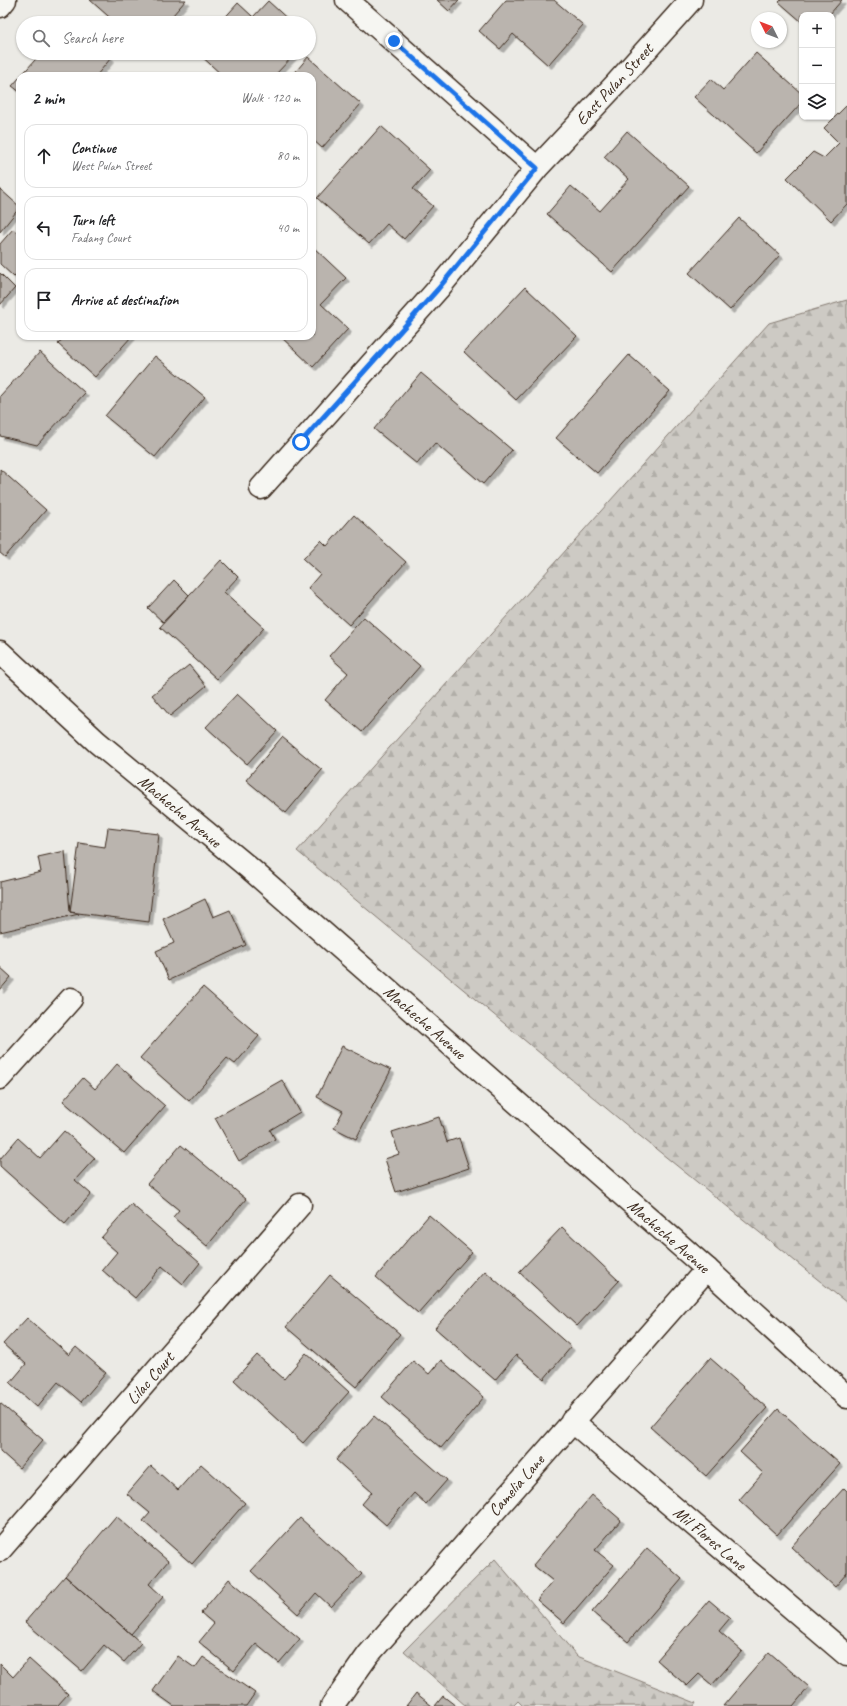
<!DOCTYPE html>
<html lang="en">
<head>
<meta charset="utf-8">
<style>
	:root { --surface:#fff; --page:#f6f6f6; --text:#202124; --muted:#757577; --line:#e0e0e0 }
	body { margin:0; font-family:Caveat,sans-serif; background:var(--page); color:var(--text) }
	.controls { position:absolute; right:12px; top:12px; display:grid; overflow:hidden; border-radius:8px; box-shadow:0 1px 3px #0004 }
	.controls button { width:36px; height:36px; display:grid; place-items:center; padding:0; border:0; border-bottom:1px solid var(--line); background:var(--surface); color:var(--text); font:20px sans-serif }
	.compass { position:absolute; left:751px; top:12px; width:36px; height:36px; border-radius:50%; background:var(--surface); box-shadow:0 1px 3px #0004; rotate:312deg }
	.stop { position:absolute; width:12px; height:12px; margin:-9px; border:3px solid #1a73e8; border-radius:50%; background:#fff }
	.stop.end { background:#1a73e8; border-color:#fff; box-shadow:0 1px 4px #0008 }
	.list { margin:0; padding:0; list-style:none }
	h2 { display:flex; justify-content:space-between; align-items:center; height:52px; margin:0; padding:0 16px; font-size:17px }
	h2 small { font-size:13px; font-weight:400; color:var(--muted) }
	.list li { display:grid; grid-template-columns:26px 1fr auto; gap:12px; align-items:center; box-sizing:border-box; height:64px; margin:0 8px 8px; padding:0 8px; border:1px solid var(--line); border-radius:12px }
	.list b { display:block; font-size:15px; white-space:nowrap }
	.list p { margin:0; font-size:13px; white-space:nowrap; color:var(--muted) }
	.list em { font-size:13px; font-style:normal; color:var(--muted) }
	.icon { flex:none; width:22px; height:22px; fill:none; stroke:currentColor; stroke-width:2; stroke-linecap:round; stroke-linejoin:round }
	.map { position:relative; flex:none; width:847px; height:1706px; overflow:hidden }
	.search { position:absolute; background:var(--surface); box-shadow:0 1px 3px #0004; left:16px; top:16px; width:300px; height:44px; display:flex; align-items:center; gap:10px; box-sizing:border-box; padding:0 14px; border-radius:22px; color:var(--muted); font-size:15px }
	.panel { position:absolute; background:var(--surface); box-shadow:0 1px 3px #0004; left:16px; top:72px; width:300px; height:268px; border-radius:12px }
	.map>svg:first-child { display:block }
	.forest { fill:url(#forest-firs); stroke:#847a71 }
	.building { fill:#bab4ae; stroke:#3b2a1e; filter:url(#shadow) }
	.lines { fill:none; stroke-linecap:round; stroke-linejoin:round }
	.minor-casing { stroke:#3b2a1e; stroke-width:25 }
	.secondary-casing { stroke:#3b2a1e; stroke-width:25 }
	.minor { stroke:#f6f6f2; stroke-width:22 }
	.secondary { stroke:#f6f6f2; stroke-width:22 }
	.route { stroke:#1a73e8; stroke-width:5 }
	.labels { text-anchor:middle; stroke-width:3; stroke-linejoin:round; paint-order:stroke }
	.street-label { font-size:17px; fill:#3b2a1e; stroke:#f6f6f2 }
</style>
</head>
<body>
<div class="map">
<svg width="847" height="1706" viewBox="0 0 847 1706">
	<defs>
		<pattern id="forest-firs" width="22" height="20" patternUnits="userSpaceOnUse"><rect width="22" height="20" fill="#cdcac4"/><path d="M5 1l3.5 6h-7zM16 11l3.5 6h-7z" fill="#b1aea8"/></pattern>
		<filter id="shadow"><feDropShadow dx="3.5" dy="3.5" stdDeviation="0" flood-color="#0004"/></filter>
	</defs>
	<rect width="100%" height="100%" fill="#ebeae5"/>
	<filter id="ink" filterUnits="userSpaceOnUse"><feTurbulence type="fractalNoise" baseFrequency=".025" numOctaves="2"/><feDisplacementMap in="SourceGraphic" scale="8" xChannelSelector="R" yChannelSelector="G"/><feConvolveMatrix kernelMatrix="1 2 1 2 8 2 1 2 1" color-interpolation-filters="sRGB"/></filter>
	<g filter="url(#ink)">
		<path class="forest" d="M847,300V1303L630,1128L297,851L769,323Z
			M495,1559L577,1656L696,1703L694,1706H523L518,1701L513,1706H466L404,1651Z"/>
		<path class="building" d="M90,0H186L166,23H116Z
			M437,0H459L449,11Z
			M506,0H554L583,25L548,65L513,34L500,49L479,31Z
			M781,0H842L829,15H802V22L779,2Z
			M268,1L292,23H220L238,3L253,17Z
			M41,53H105L111,58L96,76H21Z
			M198,53H296L274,76H223Z
			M756,53L802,94V102L756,153L694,97L711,79L723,90Z
			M308,57L361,104L322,148L312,139V76H292Z
			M20,77V92L12,86Z
			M847,105V204L831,221L787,178L813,152L824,158L839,143L824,128Z
			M381,126L430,170L413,189L433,206L404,239L387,224L369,244L317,198Z
			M627,131L689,186L612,272L547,214L571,186L600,211L629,179L604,157Z
			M0,189L20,207L0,232Z
			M739,218L780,255L730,310L689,273Z
			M13,229L20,235V270L14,277L0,264V244Z
			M312,246L346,278L321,304L348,329L313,367L280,336H312Z
			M0,273L15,288L0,305Z
			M525,287L577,336L516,400L464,352Z
			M65,336H132L95,377L58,344Z
			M40,352L85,393L37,445L0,436V396Z
			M629,355L670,391L597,473L556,438Z
			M155,356L205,397L155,457L105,416Z
			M421,373L512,450L483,484L435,443L417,464L374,429Z
			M0,469L46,510L5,557L0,553Z
			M354,515L406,562L349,625L308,588L320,574L303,559L321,540L327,546Z
			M221,560L238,577L224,592L264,628L217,679L160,627Z
			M174,580L189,595L163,622L148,608Z
			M364,617L420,666L362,732L325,700L348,673L329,656Z
			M189,665L206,686L170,716L152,695Z
			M237,694L277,731L247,764L206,727Z
			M282,737L322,770L286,813L246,780Z
			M108,828L159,834L149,922L70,912L79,843L105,847Z
			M65,851L70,912L79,914L0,932V882L41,872L38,857Z
			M205,899L213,917L230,910L246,945L169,980L156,951L174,943L163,919Z
			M0,967L11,977L0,990Z
			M203,987L259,1036L235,1064L227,1058L189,1101L140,1058Z
			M342,1046L391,1070L356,1139L334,1128L343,1111L317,1097Z
			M117,1064L165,1106L124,1153L63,1101L83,1078L95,1089Z
			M282,1080L300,1112L270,1130L275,1139L239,1161L215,1118Z
			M439,1117L447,1142L459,1138L469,1168L396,1192L385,1159L399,1154L392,1132Z
			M64,1131L95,1158L75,1180L91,1194L65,1224L0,1166V1159L18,1138L40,1158Z
			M181,1145L246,1199L207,1246L173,1217L179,1210L147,1184Z
			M131,1204L200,1263L183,1284L162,1266L135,1298L102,1270L117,1252L101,1238Z
			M429,1215L472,1252L418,1313L376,1277Z
			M562,1227L619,1281L577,1326L519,1272Z
			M485,1271L571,1347L544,1379L516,1355L495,1380L435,1328Z
			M330,1275L400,1334L356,1387L286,1327Z
			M27,1318L69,1355L76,1347L106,1373L81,1402L58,1382L37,1407L10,1383L26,1364L3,1344Z
			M306,1353L349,1392L303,1443L234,1380L257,1355L284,1379Z
			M710,1358L767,1408L706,1476L650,1427Z
			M441,1360L484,1397L441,1448L382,1397L413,1361L429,1374Z
			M0,1403L43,1440L19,1468L0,1451Z
			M778,1409L840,1464L777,1535L739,1500L763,1473L740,1452Z
			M374,1416L447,1480L426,1504L414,1493L386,1525L362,1504L372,1492L336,1460Z
			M201,1464L245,1503L192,1564L143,1521L150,1513L127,1494L151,1466L178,1490Z
			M844,1488L847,1491V1573L835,1587L791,1547Z
			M592,1495L621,1520L595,1550L614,1565L564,1623L537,1600L553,1581L533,1565Z
			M116,1516L168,1561L149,1584L163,1597L131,1634L65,1576Z
			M300,1518L362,1574L331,1607L316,1593L298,1614L251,1571Z
			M647,1548L682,1579L628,1642L592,1612Z
			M65,1576L141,1643L124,1662L104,1645L82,1671L25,1622Z
			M229,1579L300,1639L279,1663L256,1644L234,1671L199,1642L214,1624L201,1613Z
			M709,1600L730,1618L719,1631L742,1651L712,1685L699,1674L687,1686L657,1660Z
			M769,1652L809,1687L793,1706H723Z
			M178,1656L195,1668L203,1657L255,1693L246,1706H174L153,1691Z
			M29,1659L68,1694L57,1706H0V1664L13,1677Z
			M416,1693L432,1706H406Z
			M443,1696L456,1706H435Z"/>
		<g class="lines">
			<defs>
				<path id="minor" d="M347,0L537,168
					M0,6L5,0
					M261,488L438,289L537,168L614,86L691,0
					M0,1078L71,999
					M572,1421L847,1655
					M0,1550L300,1205
					M332,1706L368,1655L707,1269"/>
				<path id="secondary" d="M0,652L97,742L248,867L707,1269L847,1397"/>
			</defs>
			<use href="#minor" class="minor-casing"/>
			<use href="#secondary" class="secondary-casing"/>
			<use href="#minor" class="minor"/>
			<use href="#secondary" class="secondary"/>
		</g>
	</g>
	<g class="lines" filter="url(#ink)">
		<path class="route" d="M301,442L438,289L537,168L394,41"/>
	</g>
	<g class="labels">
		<g class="street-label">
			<text transform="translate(614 84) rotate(-47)" y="6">East Pulan Street</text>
			<text transform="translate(180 811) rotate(40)" y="6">Macheche Avenue</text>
			<text transform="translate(425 1022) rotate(41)" y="6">Macheche Avenue</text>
			<text transform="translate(669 1236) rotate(41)" y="6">Macheche Avenue</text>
			<text transform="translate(150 1378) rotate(-49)" y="6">Lilac Court</text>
			<text transform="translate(516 1485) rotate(-49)" y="6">Camelia Lane</text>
			<text transform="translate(710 1538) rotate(40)" y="6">Mil Flores Lane</text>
		</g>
	</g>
</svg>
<div class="controls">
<button>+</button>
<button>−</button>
<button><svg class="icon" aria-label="layers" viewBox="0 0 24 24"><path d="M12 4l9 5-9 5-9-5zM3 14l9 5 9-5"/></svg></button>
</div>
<svg class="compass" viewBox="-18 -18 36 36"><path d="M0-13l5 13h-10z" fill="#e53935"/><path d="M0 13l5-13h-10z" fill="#757577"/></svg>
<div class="stop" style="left:301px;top:442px"></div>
<div class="stop end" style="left:394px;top:41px"></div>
<div class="search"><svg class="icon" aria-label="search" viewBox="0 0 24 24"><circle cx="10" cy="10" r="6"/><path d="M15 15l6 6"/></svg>Search here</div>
<section class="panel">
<h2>2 min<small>Walk · 120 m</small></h2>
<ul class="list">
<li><svg class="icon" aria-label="ahead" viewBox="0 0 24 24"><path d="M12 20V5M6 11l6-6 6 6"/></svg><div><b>Continue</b><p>West Pulan Street</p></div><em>80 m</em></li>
<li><svg class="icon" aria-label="left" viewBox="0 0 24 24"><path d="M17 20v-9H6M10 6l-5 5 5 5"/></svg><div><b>Turn left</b><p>Fadang Court</p></div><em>40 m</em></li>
<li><svg class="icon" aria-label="arrive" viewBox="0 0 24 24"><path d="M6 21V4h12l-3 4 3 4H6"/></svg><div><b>Arrive at destination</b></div></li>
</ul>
</section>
</div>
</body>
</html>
